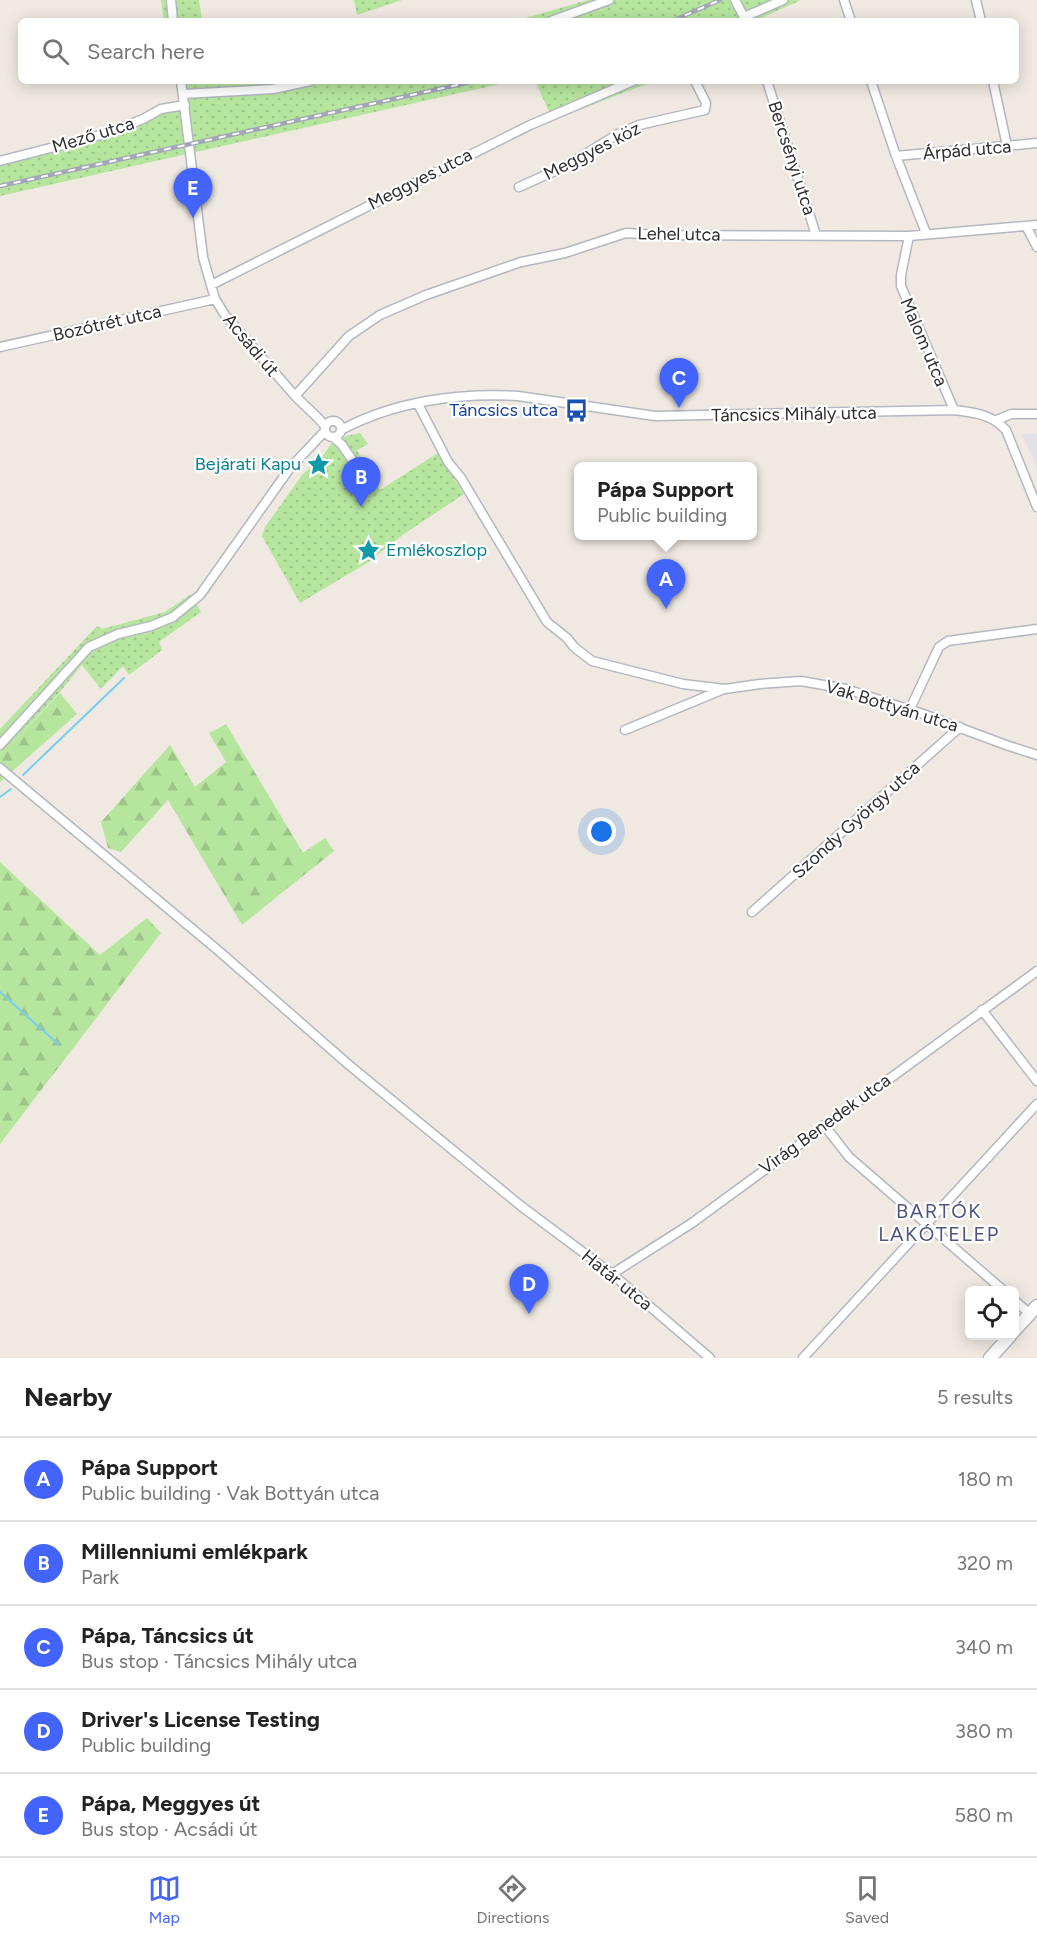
<!DOCTYPE html>
<html lang="en">
<head>
<meta charset="utf-8">
<style>
	:root { --surface:#fff; --page:#f6f6f6; --text:#222; --muted:#767676; --line:#e0e0e0; --accent:#4264fb }
	body { margin:0; font-family:Figtree,sans-serif; background:var(--page); color:var(--text) }
	.controls { position:absolute; right:18px; bottom:18px; display:grid; overflow:hidden; border-radius:9px; box-shadow:0 3px 15px #0003 }
	.controls button { width:54px; height:54px; display:grid; place-items:center; padding:0; border:0; border-bottom:2px solid var(--line); background:var(--surface); color:var(--text); font:30px sans-serif }
	.you { position:absolute; left:602px; top:832px; width:21px; height:21px; margin:-15px; border:4px solid #fff; border-radius:50%; background:#1a73e8; box-shadow:0 0 0 9px #1a73e833 }
	.badge { display:grid; place-items:center; width:39px; height:39px; border-radius:50%; background:var(--accent); color:#fff; font-size:20px; font-weight:700 }
	.pin { position:absolute; translate:-50% -50px; filter:drop-shadow(0 2px 3px #0008) }
	.pin::after { content:''; position:absolute; top:32px; width:21px; height:18px; background:inherit; clip-path:polygon(0 0,100% 0,50% 100%) }
	.popup { position:absolute; left:574px; top:462px; width:183px; height:78px; box-sizing:border-box; display:grid; place-content:center; border-radius:9px; background:var(--surface); filter:drop-shadow(0 2px 4px #0005); font-size:20px; white-space:nowrap; color:var(--muted) }
	.popup b { font-size:22px; color:var(--text) }
	.popup::after { content:''; position:absolute; left:50%; top:100%; margin-left:-12px; border:12px solid transparent; border-top-color:var(--surface) }
	.list { margin:0; padding:0; list-style:none }
	h2 { display:flex; justify-content:space-between; align-items:center; height:78px; margin:0; padding:0 24px; font-size:26px }
	h2 small { font-size:20px; font-weight:400; color:var(--muted) }
	.list li { display:grid; grid-template-columns:39px 1fr auto; gap:18px; align-items:center; box-sizing:border-box; height:84px; padding:0 24px; border-top:2px solid var(--line) }
	.list b { display:block; font-size:22px; white-space:nowrap }
	.list p { margin:0; font-size:20px; white-space:nowrap; color:var(--muted) }
	.list em { font-size:20px; font-style:normal; color:var(--muted) }
	.icon { flex:none; width:33px; height:33px; fill:none; stroke:currentColor; stroke-width:2; stroke-linecap:round; stroke-linejoin:round }
	.map { position:relative; flex:none; width:1037px; height:1358px; overflow:hidden }
	.search { position:absolute; background:var(--surface); box-shadow:0 3px 15px #0003; left:18px; right:18px; top:18px; height:66px; display:flex; align-items:center; gap:15px; box-sizing:border-box; padding:0 21px; border-radius:9px; color:var(--muted); font-size:22px }
	.sheet { height:498px; background:var(--surface) }
	nav { display:flex; justify-content:space-around; align-items:center; box-sizing:border-box; height:84px; border-top:2px solid var(--line); background:var(--surface); font-size:16px; color:var(--muted) }
	nav a { display:grid; justify-items:center; gap:3px }
	nav .on { color:var(--accent) }
	.map>svg:first-child { display:block }
	.industrial { fill:#e3e1e8 }
	.green { fill:url(#green-dots) }
	.forest { fill:url(#forest-firs) }
	.lines { fill:none; stroke-linecap:round; stroke-linejoin:round }
	.stream { stroke:#75cff0; stroke-width:2 }
	.street-casing { stroke:#b4b7c1; stroke-width:11 }
	.secondary-casing { stroke:#b4b7c1; stroke-width:15 }
	.street { stroke:#fff; stroke-width:8 }
	.secondary { stroke:#fff; stroke-width:12 }
	.rail-casing { stroke:#a3a6b8; stroke-width:4.5 }
	.rail { stroke:#fff; stroke-width:2; stroke-dasharray:7; stroke-linecap:butt }
	.labels { text-anchor:middle; stroke-width:4.5; stroke-linejoin:round; paint-order:stroke }
	.street-label { font-size:18px; fill:#2e2e2e; stroke:#fff }
	.transit-label { font-size:18px; fill:#164399; stroke:#fff; text-anchor:end }
	.culture-label { font-size:18px; fill:#0d838f; stroke:#fff; text-anchor:end }
	.neighbourhood-label { font-size:20px; letter-spacing:1.5px; fill:#4d5680; stroke:#fff }
</style>
</head>
<body>
<div class="map">
<svg width="1037" height="1358" viewBox="0 0 1037 1358">
	<defs>
		<pattern id="green-dots" width="8" height="8" patternUnits="userSpaceOnUse" patternTransform="scale(1.5)"><rect width="8" height="8" fill="#b6e59e"/><path d="M2 2h.1M6 6h.1" fill="none" stroke="#9dc588" stroke-width="1.8" stroke-linecap="round"/></pattern>
		<pattern id="forest-firs" width="22" height="20" patternUnits="userSpaceOnUse" patternTransform="scale(1.5)"><rect width="22" height="20" fill="#b6e59e"/><path d="M5 1l3.5 6h-7zM16 11l3.5 6h-7z" fill="#9dc588"/></pattern>
	</defs>
	<rect width="100%" height="100%" fill="#efe9e1"/>
	<path class="industrial" d="M1022,434H1037V468Z"/>
	<path class="green" d="M161,0H199L202,21H164Z
		M354,0H402L357,15Z
		M588,0H801L755,21H515Z
		M175,81H212V83L228,81H513L0,196V156L99,133L179,102Z
		M535,81H654L553,120Z
		M360,433L368,444L357,450L380,490L438,453L464,494L404,534L367,563L300,603L262,536L265,527L302,475L322,457L331,444L340,442L346,436Z
		M191,594L201,612L159,642L162,650L129,675L123,666L101,689L82,665L59,693L0,756V729L97,626L102,629L165,612Z"/>
	<path class="forest" d="M60,693L77,714L0,782V756Z
		M226,724L303,853L325,838L334,851L242,925L168,800L121,852L108,848L101,822L170,745L195,787L226,762L209,733Z
		M0,862L100,955L147,918L161,933L0,1144Z"/>
	<g class="lines">
		<path class="stream" d="M23,775L124,678
			M0,797L11,789
			M0,992L59,1045"/>
		<defs>
			<path id="street" d="M171,0L173,21
				M735,0L746,21
				M844,0L851,21
				M976,0L981,21
				M744,17L783,0
				M551,21L609,0
				M181,81L203,257L215,299L225,315L295,396L318,418L325,426
				M767,81L816,235
				M871,81L896,156L926,233
				M993,81L1007,146
				M183,94L273,89L310,81
				M896,156L1037,143
				M0,161L105,134L143,119L161,109L185,105
				M519,187L566,166L618,134L639,125L705,110L706,103L695,81
				M1026,226L1037,247
				M909,236L901,275V286L954,410
				M211,285L528,126L633,81
				M0,347L215,299
				M295,396L349,336L380,315L426,295L521,262L565,253L626,233L657,235L909,236L1037,225
				M418,404L448,462L461,478L547,622L567,638L574,647L592,661L683,684L725,689L760,684L801,681L846,689L923,714L1006,745L1037,755
				M997,420L1011,414H1037
				M325 429a8 8 0 1 1 16 0a8 8 0 1 1-16 0Z
				M341,430C393,402 459,392 518,396L655,416L954,410C976,413 991,414 1006,430L1037,507
				M333,437L342,445L365,479
				M910,709L939,647L948,641L1037,629
				M625,730L724,689
				M0,745L89,647L118,634L151,626L173,617L200,595L290,468L325,431
				M0,768L220,952L349,1065L521,1206L612,1274L710,1358
				M752,912L960,727
				M982,1010L1037,1081
				M824,1125L849,1157L1003,1290
				M612,1274L692,1223L1037,971
				M1014,1300L1030,1314
				M803,1358L1037,1104"/>
			<path id="secondary" d="M1014,1331L1037,1306
				M990,1358L1010,1336"/>
		</defs>
		<use href="#street" class="street-casing"/>
		<use href="#secondary" class="secondary-casing"/>
		<use href="#street" class="street"/>
		<use href="#secondary" class="secondary"/>
		<defs>
			<path id="rail" d="M672,21L720,0
				M0,186L475,81"/>
		</defs>
		<use href="#rail" class="rail-casing"/>
		<use href="#rail" class="rail"/>
	</g>
	<defs>
		<symbol id="bus-bare" viewBox="-9 -9 18 18"><path d="M-5-6H5V4H4V6H2V4H-2V6H-4V4H-5ZM-3.5-4V0h7V-4ZM-3.5 1.2v1.5H-2V1.2ZM2 1.2v1.5H3.5V1.2Z" fill="#1a4fb4" stroke="#fff" stroke-width="2.5" paint-order="stroke"/></symbol>
		<symbol id="sight-bare" viewBox="-9 -9 18 18"><path d="M0-6L1.8-2.2L6-1.7L2.9 1.2L3.7 5.4L0 3.3L-3.7 5.4L-2.9 1.2L-6-1.7L-1.8-2.2Z" fill="#0f9aa8" stroke="#fff" stroke-width="2.5" paint-order="stroke"/></symbol>
	</defs>
	<g fill-rule="evenodd">
		<use href="#bus-bare" x="560" y="394" width="33" height="33"/>
		<use href="#sight-bare" x="302" y="448" width="33" height="33"/>
		<use href="#sight-bare" x="352" y="534" width="33" height="33"/>
	</g>
	<g class="labels">
		<g class="street-label">
			<text transform="translate(93 135) rotate(-17)" y="6">Mező utca</text>
			<text transform="translate(967 150) rotate(-5)" y="6">Árpád utca</text>
			<text transform="translate(592 151) rotate(-27)" y="6">Meggyes köz</text>
			<text transform="translate(792 158) rotate(72)" y="6">Bercsényi utca</text>
			<text transform="translate(420 179) rotate(-27)" y="6">Meggyes utca</text>
			<text transform="translate(679 234) rotate(1)" y="6">Lehel utca</text>
			<text transform="translate(107 323) rotate(-13)" y="6">Bozótrét utca</text>
			<text transform="translate(924 342) rotate(67)" y="6">Malom utca</text>
			<text transform="translate(251 345) rotate(50)" y="6">Acsádi út</text>
			<text transform="translate(794 414) rotate(-1)" y="6">Táncsics Mihály utca</text>
			<text transform="translate(892 706) rotate(17)" y="6">Vak Bottyán utca</text>
			<text transform="translate(856 820) rotate(-42)" y="6">Szondy György utca</text>
			<text transform="translate(825 1124) rotate(-36)" y="6">Virág Benedek utca</text>
			<text transform="translate(617 1280) rotate(39)" y="6">Határ utca</text>
		</g>
		<g class="transit-label">
			<text x="558" y="416">Táncsics utca</text>
		</g>
		<g class="culture-label">
			<text x="301" y="470">Bejárati Kapu</text>
			<text x="386" y="556" text-anchor="start">Emlékoszlop</text>
		</g>
		<g class="neighbourhood-label">
			<text x="939" y="1218">BARTÓK<tspan x="939" dy="23">LAKÓTELEP</tspan></text>
		</g>
	</g>
</svg>
<div class="controls">
<button><svg class="icon" aria-label="locate" viewBox="0 0 24 24"><circle cx="12" cy="12" r="6"/><path d="M12 2v4M12 18v4M2 12h4M18 12h4"/></svg></button>
</div>
<div class="you"></div>
<div class="pin badge" style="left:666px;top:609px">A</div>
<div class="popup"><b>Pápa Support</b>Public building</div>
<div class="pin badge" style="left:361px;top:507px">B</div>
<div class="pin badge" style="left:679px;top:408px">C</div>
<div class="pin badge" style="left:529px;top:1314px">D</div>
<div class="pin badge" style="left:193px;top:218px">E</div>
<div class="search"><svg class="icon" aria-label="search" viewBox="0 0 24 24"><circle cx="10" cy="10" r="6"/><path d="M15 15l6 6"/></svg>Search here</div>
</div>
<section class="sheet">
<h2>Nearby<small>5 results</small></h2>
<ul class="list">
<li><span class="badge">A</span><div><b>Pápa Support</b><p>Public building · Vak Bottyán utca</p></div><em>180 m</em></li>
<li><span class="badge">B</span><div><b>Millenniumi emlékpark</b><p>Park</p></div><em>320 m</em></li>
<li><span class="badge">C</span><div><b>Pápa, Táncsics út</b><p>Bus stop · Táncsics Mihály utca</p></div><em>340 m</em></li>
<li><span class="badge">D</span><div><b>Driver's License Testing</b><p>Public building</p></div><em>380 m</em></li>
<li><span class="badge">E</span><div><b>Pápa, Meggyes út</b><p>Bus stop · Acsádi út</p></div><em>580 m</em></li>
</ul>
</section>
<nav>
<a class="on"><svg class="icon" aria-label="map" viewBox="0 0 24 24"><path d="M3 6l6-2 6 2 6-2v14l-6 2-6-2-6 2zM9 4v14M15 6v14"/></svg>Map</a>
<a><svg class="icon" aria-label="directions" viewBox="0 0 24 24"><path d="M12 3l9 9-9 9-9-9zM9 14v-3h6M13 9l2 2-2 2"/></svg>Directions</a>
<a><svg class="icon" aria-label="saved" viewBox="0 0 24 24"><path d="M7 4h10v16l-5-4-5 4z"/></svg>Saved</a>
</nav>
</body>
</html>
